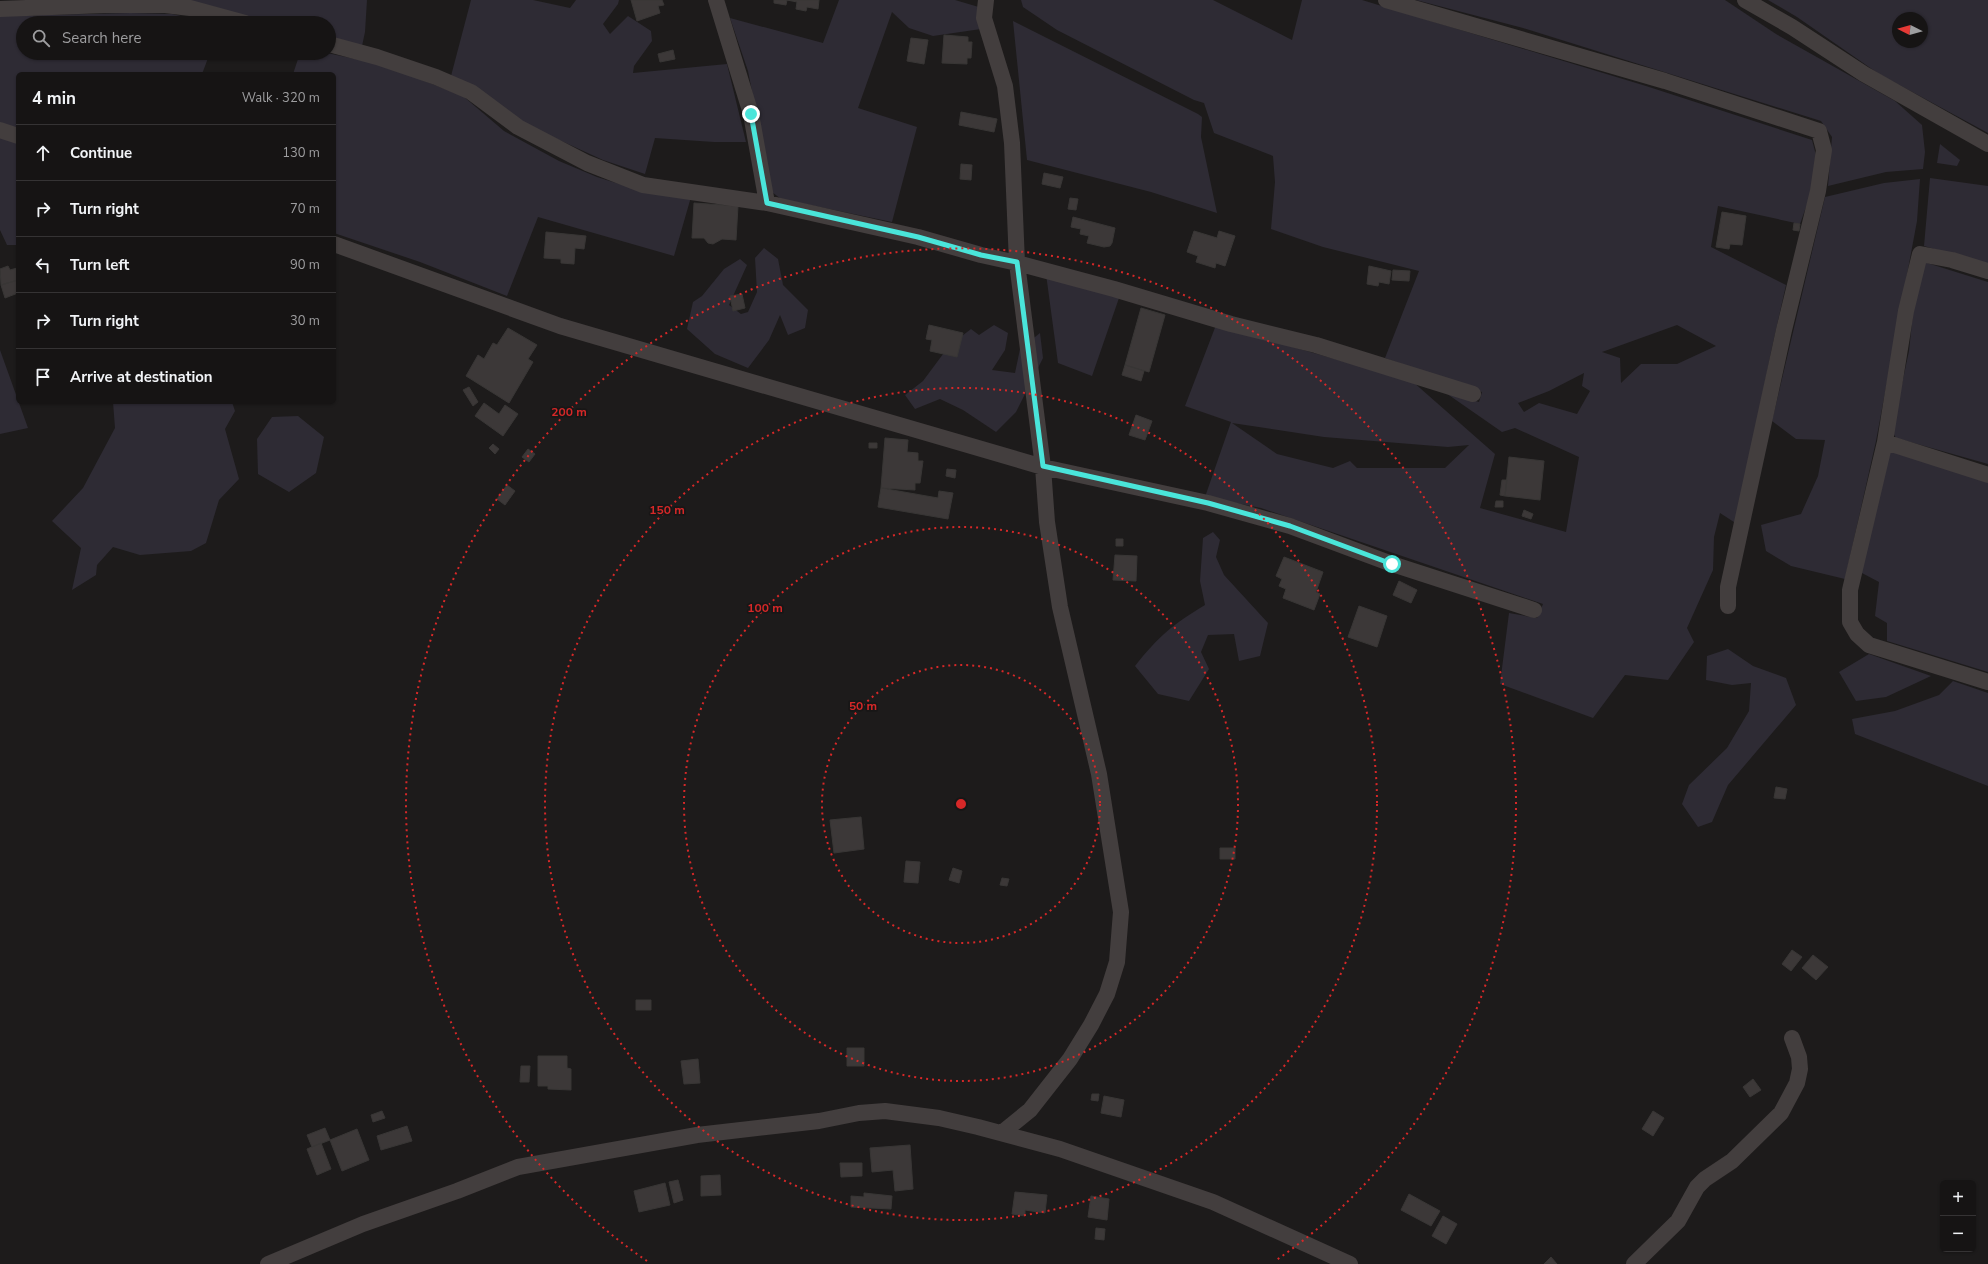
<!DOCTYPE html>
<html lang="en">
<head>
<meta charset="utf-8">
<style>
	:root { --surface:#161414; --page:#232122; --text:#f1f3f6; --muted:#9e9ea0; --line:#353334 }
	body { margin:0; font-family:"Nunito Sans",sans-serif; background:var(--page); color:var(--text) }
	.controls { position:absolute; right:12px; bottom:12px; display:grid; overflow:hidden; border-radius:6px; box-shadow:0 1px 3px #0004 }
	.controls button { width:36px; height:36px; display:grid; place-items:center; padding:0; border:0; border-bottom:1px solid var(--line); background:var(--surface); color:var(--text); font:20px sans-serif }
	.compass { position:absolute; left:1892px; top:12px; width:36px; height:36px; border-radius:50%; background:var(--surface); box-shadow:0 1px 3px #0004; rotate:276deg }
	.stop { position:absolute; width:12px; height:12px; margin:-9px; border:3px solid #4ae5da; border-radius:50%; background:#fff }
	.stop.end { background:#4ae5da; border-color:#fff; box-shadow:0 1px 4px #0008 }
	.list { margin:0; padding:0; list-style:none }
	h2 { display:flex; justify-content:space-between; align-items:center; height:52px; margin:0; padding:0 16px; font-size:17px }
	h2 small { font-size:13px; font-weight:400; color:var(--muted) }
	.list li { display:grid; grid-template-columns:26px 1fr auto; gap:12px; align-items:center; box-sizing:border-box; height:56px; padding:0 16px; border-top:1px solid var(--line) }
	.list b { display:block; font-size:15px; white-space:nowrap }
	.list em { font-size:13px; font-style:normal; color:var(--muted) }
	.icon { flex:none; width:22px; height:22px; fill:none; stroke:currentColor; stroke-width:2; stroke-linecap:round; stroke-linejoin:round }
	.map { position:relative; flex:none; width:1988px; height:1264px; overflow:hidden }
	.search { position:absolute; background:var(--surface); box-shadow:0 1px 3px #0004; left:16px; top:16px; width:320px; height:44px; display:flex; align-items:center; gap:10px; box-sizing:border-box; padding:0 14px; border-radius:22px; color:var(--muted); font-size:15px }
	.panel { position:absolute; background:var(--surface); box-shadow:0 1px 3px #0004; left:16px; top:72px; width:320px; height:332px; border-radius:6px }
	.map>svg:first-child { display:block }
	.green { fill:#2e2b34; fill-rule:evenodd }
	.building { fill:#3c3838; stroke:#383635 }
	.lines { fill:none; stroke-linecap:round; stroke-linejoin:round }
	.street { stroke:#433e3e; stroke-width:16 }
	.route { stroke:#4ae5da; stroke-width:5 }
	.ring { fill:none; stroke:#d62828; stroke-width:2; stroke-dasharray:2 4 }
	.centre { fill:#d62828; stroke:#181616; stroke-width:2 }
	.ring-label { font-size:12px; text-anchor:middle; font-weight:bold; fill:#d62828; stroke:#181616; stroke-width:3.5; stroke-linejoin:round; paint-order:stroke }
</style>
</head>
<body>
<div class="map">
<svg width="1988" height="1264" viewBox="0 0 1988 1264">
	<rect width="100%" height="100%" fill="#1d1b1b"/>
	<path class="green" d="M181,0H367L365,32L362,46L329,36V23C311,23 291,26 274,23C242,17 213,4 181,0Z
		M471,0H533L570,8L576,0H619L618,4L603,24L610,34L628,16L651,31L652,41L634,66L633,73L727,64L746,142H714L655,138L645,174L603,160L522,123L451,76Z
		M839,0H955L982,8L981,29L933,36L909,28L892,12L858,108L917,127L892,222L781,199L772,192L748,71L730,18L823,43Z
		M1021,0H1213L1292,40L1302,0H1362L1646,86L1812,140L1816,155L1810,196L1800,224L1718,206L1711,247L1786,285L1771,352L1737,524L1720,513L1714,537L1713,570L1687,628L1694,642L1668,680L1625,675L1593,718L1500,684L1509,613L1537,618L1543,604L1261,508L1205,497L1231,422L1185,406L1216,325L1412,381L1495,454L1480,508L1566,532L1579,457L1515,428L1502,432L1443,391L1479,402L1482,392L1385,358L1419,271L1323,247L1271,229L1275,182L1273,156L1214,133L1204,103L1194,100L1057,30L1023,7ZM1677,325L1716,346L1677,364H1641L1621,383L1620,358L1602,352ZM1584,373L1582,386L1590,391L1577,414L1539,403L1524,412L1518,403L1549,391ZM1232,423L1324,437L1448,447L1469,445L1445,468H1357L1350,461L1333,468L1277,454Z
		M1416,0H1725L1776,34L1895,101L1922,125L1925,152L1923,169L1886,172L1828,186L1832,137L1821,121L1523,28Z
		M1768,0H1988V133L1879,74L1797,17ZM1898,18H1922V42H1898Z
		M131,13L172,14L212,23H23V53H210L202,74H18V128L0,123V16Z
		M1013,21L1198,114L1202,117L1201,137L1217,213L1151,192L1027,160Z
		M300,53H327L384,65L463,96L504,131L559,161L597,177L645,192L691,197L674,256L538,217L507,296L420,262L334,233V74H293Z
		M0,136L18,142V245H7L0,230Z
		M1940,144L1960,160L1957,166L1937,163Z
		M1930,178L1988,186V265L1924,246Z
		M1920,179L1917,221L1876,441L1845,579L1791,566L1766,551L1761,525L1801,514L1818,476L1825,440L1796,439L1772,421L1825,197L1884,183Z
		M764,248L778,259L783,285L808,310L805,328L788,335L780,315L769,340L748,368L715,354L687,329L693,302L702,296L724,269L740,259L747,265L729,305L741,314L748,312L757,292L755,258Z
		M1924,262L1988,282V464L1896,438L1892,431L1909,351L1913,313Z
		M1046,274L1119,298L1092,376L1058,363Z
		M994,325L1008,333L1005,350L992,370L1015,373L1020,349L1040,333L1043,358L1016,412L996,432L963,410L940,399L915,409L905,395L923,381L949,346L971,329L979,335Z
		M0,350L28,428L0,434Z
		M113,402H232L235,411L225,429L239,479L219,500L206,543L191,551L140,555L113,547L97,565L96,575L72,590L81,548L52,521L83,488L115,428Z
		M298,416L324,437L316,473L289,492L258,474L257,439L272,417Z
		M1888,450L1988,482V672L1887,641V623L1875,616L1879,582L1860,572Z
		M1213,532L1220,540L1216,557L1224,575L1268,623L1260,656L1239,661L1234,634L1208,635L1201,652L1209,669L1189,701L1158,694L1135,666C1158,637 1173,624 1205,605L1200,581L1203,538Z
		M1728,649L1753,666L1786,678L1796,705L1728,785L1712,822L1698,827L1682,804L1689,785L1727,748L1749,711L1751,683L1732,685L1706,680L1707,656Z
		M1869,654L1931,676L1886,697L1856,701L1839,672Z
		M1953,681L1988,693V786L1855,734L1852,719L1895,711L1939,695Z"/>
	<path class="building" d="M631,0H662L664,5L658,6L660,13L637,21Z
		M774,0H819L818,9L807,7L806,11L796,9L797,2L787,0L786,5L774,3Z
		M944,35L968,37V42H972L971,58H967V64L942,63Z
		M911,38L928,40L924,64L907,61Z
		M673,50L675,59L660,62L658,54Z
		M961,112L997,119L994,132L959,125Z
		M961,164L972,165L971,180L960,179Z
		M1044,173L1063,177L1060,188L1042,184Z
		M1070,198L1078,199L1076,210L1068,209Z
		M694,203L738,206L736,240L722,239L713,244L708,243L704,238H692Z
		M1722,212L1746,216L1742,245L1730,244L1729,249L1716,247Z
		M1073,217L1115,228L1112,243L1110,246L1104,247L1087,243L1089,236L1080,234L1081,229L1071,227Z
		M1794,223L1800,224L1799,231L1793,230Z
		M1194,231L1217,238L1219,231L1235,236L1225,266L1216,263L1215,268L1196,262L1198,256L1187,252Z
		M546,232L586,236L584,249L575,248L574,264L561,263V259L544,258Z
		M8,266L10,270L17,268L18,280L1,285L0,269Z
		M1369,266L1391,271L1389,284L1379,282L1378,286L1367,284Z
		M1393,270L1410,271L1409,281L1392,280Z
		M18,280V293L5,298L1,285Z
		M742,294L745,308L733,311L730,296Z
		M1141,308L1165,315L1149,372L1125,365Z
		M929,325L963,333L957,357L930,351L932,340L926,339Z
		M508,328L537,345L528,359L533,362L509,403L466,376L478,355L484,359L493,343L497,345Z
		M1125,365L1144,371L1141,381L1122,375Z
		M469,387L478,402L473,406L463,390Z
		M484,403L499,414L505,405L518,414L503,436L475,416Z
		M1136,415L1152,421L1145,440L1129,435Z
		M885,438L908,440L907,452L918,453V461H923L920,483H915V490L881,488Z
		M869,443H877V448H869Z
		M493,444L499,449L495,454L489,448Z
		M528,449L535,454L529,462L522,457Z
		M1509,457L1544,461L1540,500L1505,496Z
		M947,469L956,470L955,478L946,476Z
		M1502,480H1507L1505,496L1500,495Z
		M507,485L515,491L505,505L497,499Z
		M881,488L938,498L939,491L953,493L948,519L878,507Z
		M1496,501H1503V507H1495Z
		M1524,510L1533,514L1531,519L1522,516Z
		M1116,539H1123V546H1116Z
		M1115,555L1137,556L1136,581L1113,580Z
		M1284,557L1323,572L1316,592L1320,594L1314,610L1283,598L1286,589L1279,586L1282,579L1276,576Z
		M1399,581L1417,590L1411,603L1393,595Z
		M1359,606L1387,616L1377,647L1348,637Z
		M1776,787L1787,789L1785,799L1774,798Z
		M861,817L864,849L834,853L830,820Z
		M1220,848H1235V859H1220Z
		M906,861L920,862L918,883L904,882Z
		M953,868L962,871L959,883L949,880Z
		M1002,878L1009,879L1007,886L1000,885Z
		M1792,950L1802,957L1791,971L1782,964Z
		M1813,955L1828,967L1816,980L1802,968Z
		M636,1000H651V1010H636Z
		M847,1048H864V1066H847Z
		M538,1056H567V1068L571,1069V1090L548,1089V1086H538Z
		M698,1059L700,1083L684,1084L681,1061Z
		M521,1066H530L529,1082H520Z
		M1753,1079L1761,1090L1750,1097L1743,1087Z
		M1092,1094H1099L1098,1101L1091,1100Z
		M1104,1096L1124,1100L1121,1117L1101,1113Z
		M382,1111L385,1118L373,1122L371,1115Z
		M1653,1111L1664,1118L1653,1136L1642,1129Z
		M407,1126L412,1141L381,1150L377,1136Z
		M325,1128L330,1140L312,1147L307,1135Z
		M357,1129L369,1160L342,1171L330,1140Z
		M321,1143L331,1169L317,1175L307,1149Z
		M910,1145L913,1189L895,1191L893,1170L872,1172L870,1148Z
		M840,1163H862V1176L841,1177Z
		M720,1175L721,1195L701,1196V1176Z
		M678,1180L683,1200L674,1203L669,1182Z
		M665,1183L670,1205L639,1212L634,1191Z
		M1015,1192L1047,1195L1045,1213L1025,1210V1216L1012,1214Z
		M864,1193L892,1196L891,1209L851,1207V1196L864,1197Z
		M1409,1194L1440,1211L1431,1226L1401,1210Z
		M1091,1196L1109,1199L1107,1220L1088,1217Z
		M1443,1216L1457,1224L1446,1244L1432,1236Z
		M1096,1228L1105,1229L1104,1240L1095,1239Z
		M1551,1257L1557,1264H1544Z"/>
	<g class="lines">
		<path class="street" d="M716,0L751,114L767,203
			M986,0L984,18L1005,86L1012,143L1017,263L1043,467L1047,522L1060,607L1099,774L1121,912L1117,962L1107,994L1091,1025L1070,1059L1030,1110L1003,1132
			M1386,0L1665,81L1819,131L1824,150L1818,191L1784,330L1728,587V606
			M1745,0L1792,27L1864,74L1988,144
			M0,9L105,5H165L190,8L245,23
			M329,44L377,57L436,77L471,92L518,127L587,163L643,185L767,203L918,237L981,255L1017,263L1114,289L1231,324L1316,345L1473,394
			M0,130L18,136
			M334,244L560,326L1043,467L1208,503L1290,526L1392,564L1534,610
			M1988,271L1952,260L1920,254L1906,311L1885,442L1850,590V622L1857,634L1869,645L1988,682
			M1885,442L1988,475
			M268,1264L363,1224L457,1191L518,1167L697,1135L819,1121L859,1113L885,1111L939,1118L978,1127L1060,1149L1213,1202L1350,1264
			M1634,1264L1678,1221L1697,1187L1705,1179L1732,1161L1781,1113L1797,1083L1800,1069L1799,1057L1792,1038"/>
	</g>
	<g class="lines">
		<path class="route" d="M751,114L767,203L918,237L981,255L1017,262L1043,466L1208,503L1290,526L1392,564"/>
	</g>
	<g class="ring">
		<circle cx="961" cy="804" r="139"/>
		<circle cx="961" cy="804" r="277"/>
		<circle cx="961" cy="804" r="416"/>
		<path d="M647 1261A555 555 0 1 1 1275 1261"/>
	</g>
	<circle cx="961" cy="804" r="6" class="centre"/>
	<g class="ring-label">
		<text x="569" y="416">200 m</text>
		<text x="667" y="514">150 m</text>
		<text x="765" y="612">100 m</text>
		<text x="863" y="710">50 m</text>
	</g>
</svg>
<div class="controls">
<button>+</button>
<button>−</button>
</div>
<svg class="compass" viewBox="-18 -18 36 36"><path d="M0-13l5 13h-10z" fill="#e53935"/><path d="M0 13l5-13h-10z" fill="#9e9ea0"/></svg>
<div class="stop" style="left:1392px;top:564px"></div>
<div class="stop end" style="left:751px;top:114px"></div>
<div class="search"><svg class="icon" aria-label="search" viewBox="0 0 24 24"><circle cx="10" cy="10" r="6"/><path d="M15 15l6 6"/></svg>Search here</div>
<section class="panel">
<h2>4 min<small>Walk · 320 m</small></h2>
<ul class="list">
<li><svg class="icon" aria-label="ahead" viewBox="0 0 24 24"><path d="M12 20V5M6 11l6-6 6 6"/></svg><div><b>Continue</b></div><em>130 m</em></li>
<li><svg class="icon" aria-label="right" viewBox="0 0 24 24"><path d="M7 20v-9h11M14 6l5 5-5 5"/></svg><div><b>Turn right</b></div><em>70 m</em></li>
<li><svg class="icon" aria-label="left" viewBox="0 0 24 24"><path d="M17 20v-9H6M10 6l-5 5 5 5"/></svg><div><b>Turn left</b></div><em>90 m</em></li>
<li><svg class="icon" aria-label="right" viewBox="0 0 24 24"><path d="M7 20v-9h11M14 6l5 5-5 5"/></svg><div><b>Turn right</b></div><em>30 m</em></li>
<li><svg class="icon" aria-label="arrive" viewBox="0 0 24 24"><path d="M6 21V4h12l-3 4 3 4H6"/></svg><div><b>Arrive at destination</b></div></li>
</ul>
</section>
</div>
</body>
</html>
